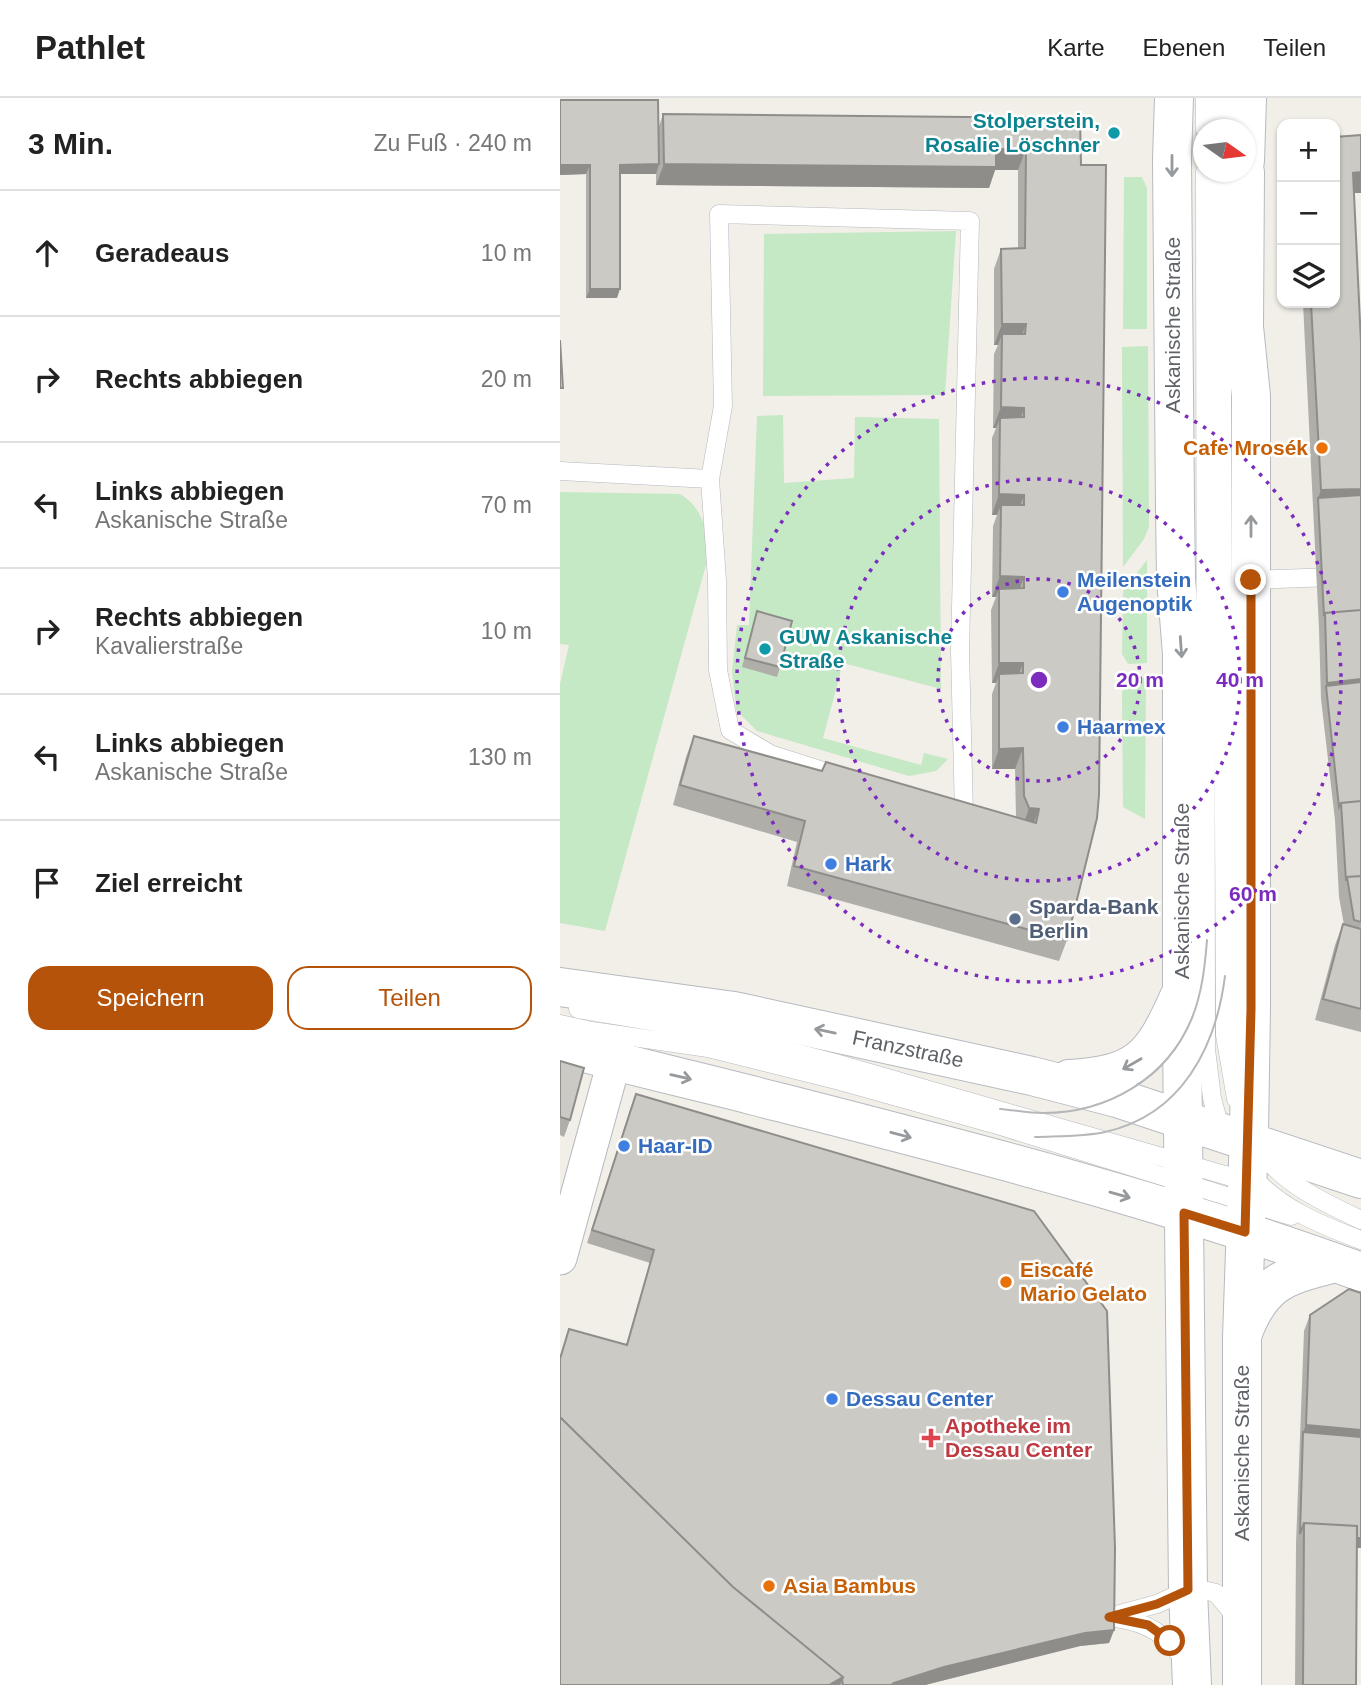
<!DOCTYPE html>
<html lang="de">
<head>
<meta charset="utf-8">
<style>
	:root { --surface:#fff; --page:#f2f2f2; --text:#222; --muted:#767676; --line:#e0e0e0; --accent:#b45309 }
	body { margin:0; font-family:Arial,sans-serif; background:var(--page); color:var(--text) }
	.controls { position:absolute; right:21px; top:21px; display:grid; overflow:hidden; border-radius:14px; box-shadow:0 2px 5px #0004 }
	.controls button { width:63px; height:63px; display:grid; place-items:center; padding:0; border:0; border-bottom:2px solid var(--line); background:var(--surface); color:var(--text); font:35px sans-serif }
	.compass { position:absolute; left:633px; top:21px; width:63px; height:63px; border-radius:50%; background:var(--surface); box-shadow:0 2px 5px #0004; rotate:104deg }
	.stop { position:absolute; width:21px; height:21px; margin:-16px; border:5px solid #b45309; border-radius:50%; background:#fff }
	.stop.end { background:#b45309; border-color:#fff; box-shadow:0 2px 7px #0008 }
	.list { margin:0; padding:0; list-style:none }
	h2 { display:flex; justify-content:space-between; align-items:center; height:91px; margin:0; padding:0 28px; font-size:30px }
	h2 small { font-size:23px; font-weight:400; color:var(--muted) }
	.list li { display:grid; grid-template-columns:46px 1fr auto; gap:21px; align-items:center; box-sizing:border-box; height:126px; padding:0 28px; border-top:2px solid var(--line) }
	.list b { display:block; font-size:26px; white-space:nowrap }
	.list p { margin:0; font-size:23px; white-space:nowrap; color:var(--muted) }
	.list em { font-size:23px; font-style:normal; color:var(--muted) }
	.actions { display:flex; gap:14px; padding:21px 28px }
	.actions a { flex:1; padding:16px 0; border:2px solid var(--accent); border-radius:21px; text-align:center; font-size:24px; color:var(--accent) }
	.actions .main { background:var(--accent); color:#fff }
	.icon { flex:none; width:38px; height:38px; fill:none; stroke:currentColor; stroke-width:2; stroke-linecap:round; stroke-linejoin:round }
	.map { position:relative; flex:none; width:801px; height:1587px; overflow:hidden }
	header { display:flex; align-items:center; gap:42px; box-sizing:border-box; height:98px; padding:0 35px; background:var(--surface); border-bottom:2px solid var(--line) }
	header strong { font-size:33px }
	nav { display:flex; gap:38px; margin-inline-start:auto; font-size:24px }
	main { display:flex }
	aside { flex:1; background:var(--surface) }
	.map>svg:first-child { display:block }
	.green { fill:#c5e8c5 }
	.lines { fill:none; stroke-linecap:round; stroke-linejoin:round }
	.lane-casing { stroke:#b5b8bc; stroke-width:19 }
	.street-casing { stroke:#b5b8bc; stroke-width:35 }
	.secondary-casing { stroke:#b6babf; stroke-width:40 }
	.lane { stroke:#fff; stroke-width:18 }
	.street { stroke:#fff; stroke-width:33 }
	.secondary { stroke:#fff; stroke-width:38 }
	.tram { stroke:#b6b7b8; stroke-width:2 }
	.wall { fill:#afaea9 }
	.shaded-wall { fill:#8f8d8a }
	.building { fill:#cccac5; stroke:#8f8d8a; stroke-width:2 }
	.oneway { stroke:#979a9d }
	.route { stroke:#b45309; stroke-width:9 }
	.ring { fill:none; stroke:#7b2cbf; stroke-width:3.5; stroke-dasharray:3.5 7 }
	.culture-dot { fill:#0f9aa8; stroke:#fff; stroke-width:2.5 }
	.food-dot { fill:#e8710a; stroke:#fff; stroke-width:2.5 }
	.shop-dot { fill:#3f7fe0; stroke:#fff; stroke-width:2.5 }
	.service-dot { fill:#5c6f8a; stroke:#fff; stroke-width:2.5 }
	.health-dot { fill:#e0444e; stroke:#fff; stroke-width:2.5 }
	.labels { text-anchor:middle; stroke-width:5; stroke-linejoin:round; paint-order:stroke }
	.culture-label { font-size:21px; font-weight:bold; fill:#0d838f; stroke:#fff; text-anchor:end }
	.street-label { font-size:21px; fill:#5f6368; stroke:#fff }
	.food-label { font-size:21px; font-weight:bold; fill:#c56008; stroke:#fff; text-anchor:start }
	.shop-label { font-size:21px; font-weight:bold; fill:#366cbe; stroke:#fff; text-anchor:start }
	.service-label { font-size:21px; font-weight:bold; fill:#4e5e75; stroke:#fff; text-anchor:start }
	.health-label { font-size:21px; font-weight:bold; fill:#be3a42; stroke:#fff; text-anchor:start }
	.centre { fill:#7b2cbf; stroke:#fff; stroke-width:3.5 }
	.ring-label { font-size:21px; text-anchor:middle; font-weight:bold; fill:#7b2cbf; stroke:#fff; stroke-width:5; stroke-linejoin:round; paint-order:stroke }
</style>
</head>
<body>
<header>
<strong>Pathlet</strong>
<nav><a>Karte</a><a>Ebenen</a><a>Teilen</a></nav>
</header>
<main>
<aside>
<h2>3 Min.<small>Zu Fuß · 240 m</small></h2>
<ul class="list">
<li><svg class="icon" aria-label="ahead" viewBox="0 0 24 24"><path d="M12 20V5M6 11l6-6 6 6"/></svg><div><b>Geradeaus</b></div><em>10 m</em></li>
<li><svg class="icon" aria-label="right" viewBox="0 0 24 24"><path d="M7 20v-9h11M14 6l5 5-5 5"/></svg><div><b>Rechts abbiegen</b></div><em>20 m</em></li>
<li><svg class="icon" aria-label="left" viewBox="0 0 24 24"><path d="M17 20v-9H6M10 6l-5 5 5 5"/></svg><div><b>Links abbiegen</b><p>Askanische Straße</p></div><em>70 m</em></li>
<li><svg class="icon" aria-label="right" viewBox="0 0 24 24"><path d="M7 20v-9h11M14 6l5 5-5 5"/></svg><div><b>Rechts abbiegen</b><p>Kavalierstraße</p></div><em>10 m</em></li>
<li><svg class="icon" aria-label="left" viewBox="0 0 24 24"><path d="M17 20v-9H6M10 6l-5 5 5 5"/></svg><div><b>Links abbiegen</b><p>Askanische Straße</p></div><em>130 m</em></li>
<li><svg class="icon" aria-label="arrive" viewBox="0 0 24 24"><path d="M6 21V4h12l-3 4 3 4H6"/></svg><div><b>Ziel erreicht</b></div></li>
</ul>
<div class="actions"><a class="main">Speichern</a><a>Teilen</a></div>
</aside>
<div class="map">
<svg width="801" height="1587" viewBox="0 0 801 1587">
	<rect width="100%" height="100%" fill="#f1efe8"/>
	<path class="green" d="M564,79H582L587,90V231H563Z
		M396,133L385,297L203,298L204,136Z
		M588,248L589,429L584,441L563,469L562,249Z
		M223,317L224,385L294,380L295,319L379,321L381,591L283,565L263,640L361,667L364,655L388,661L376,673L349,678L197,633L176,612L172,573L177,527H189L197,318Z
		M0,394L120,396C142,409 147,431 149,456L45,833L0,825V586L9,547L0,546Z
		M587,462V565L568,566L562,556L563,493Z
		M586,580L585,721L563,709L562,594L569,581Z"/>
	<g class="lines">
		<defs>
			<path id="lane" d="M645,32V0
				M661,32V0
				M645,74L646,951L652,1000L661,1034
				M661,74L665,937L676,1001
				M0,373L150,381L157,482L158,572L170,632L210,656L285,680
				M150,381L163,308L159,116L410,123L400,553L404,717L396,714
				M691,482L801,478
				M18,911L151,933L275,965L689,1084
				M0,926L32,933L148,950L280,983L434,1026L731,1118
				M703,1057C728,1088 765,1105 801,1122
				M691,1077C719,1110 761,1127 801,1142
				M549,1519L597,1506L628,1492L639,1491L656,1495L676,1519
				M556,1520C590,1525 604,1536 625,1562"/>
			<path id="street" d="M0,1160L54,964"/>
			<path id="secondary" d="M614,0L612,61L615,409L616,481L622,556V939L628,1492L632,1587
				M685,63L687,0
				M0,889L174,913L472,978L557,1000L801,1081
				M0,948C64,967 130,981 195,998C398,1050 605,1102 801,1174
				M509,981C578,977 592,960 619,899
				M683,1235C702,1184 724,1178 775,1165
				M682,1587V1240L689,1035L691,911V298L684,229L685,74"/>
		</defs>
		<use href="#lane" class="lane-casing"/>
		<use href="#street" class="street-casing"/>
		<use href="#secondary" class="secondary-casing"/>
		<use href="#lane" class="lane"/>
		<use href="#street" class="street"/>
		<use href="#secondary" class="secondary"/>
		<path class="tram" d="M440,1011C454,1012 468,1015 483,1015C547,1015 607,981 632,920C642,895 645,868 647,842
			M475,1039C498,1038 522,1039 545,1034C622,1017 656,949 665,878"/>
	</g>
	<path class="wall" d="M103,16L520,20L507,842L499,863L227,788L237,744L113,707L126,659L134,638L262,673L456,720L455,671H432V596L436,585H432L431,512L436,499H432L433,428L437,417H432V340L436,330H433L434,256L438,247H434V171L441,151L458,150V72H435L429,90L96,87V76H60L57,200H26V76L0,77L99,28Z
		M801,37V95H794L801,245V934L755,922L775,847L783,826L784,827L779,799L775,722L761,601L759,531L743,205H775Z
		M197,513L220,569L217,579L182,569Z
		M0,963L10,1022L4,1039L0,1037Z
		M71,1009L554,1532L549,1545L520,1548L365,1587H0V1258L9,1231L66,1247L90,1165L27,1145Z
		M801,1195V1450H797L796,1587H735L736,1446L744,1233L750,1217Z"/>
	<path class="shaded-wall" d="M436,51H466L458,72H435L429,90L96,87L104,66Z
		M99,66L96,76H56L60,67Z
		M0,67H30L26,76L0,77Z
		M801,74V95H785L793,75Z
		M30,191H60L57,200H26Z
		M442,226H466L458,247L442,236L438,247H434Z
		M441,309L464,310L457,331L440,320L436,330H433Z
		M801,391V411L758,400L761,392Z
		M439,396L464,397L457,417L441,407L437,417H432Z
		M440,478L464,479L456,500L439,491L436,499H432Z
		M439,565H463L455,586L439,576L436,585H432Z
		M801,581V597L766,588L767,585Z
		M463,650L455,671H432L439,651Z
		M469,710L479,711L471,732L462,731Z
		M746,1327L801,1332V1349L743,1334Z
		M744,1437L801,1440V1450L744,1446Z
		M554,1532L549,1545L520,1548L365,1587H331L334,1585L384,1569L525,1535Z
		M283,1579L280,1587H269Z"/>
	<path class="building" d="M0,2H98L99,66L60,67V191H30V67H0Z
		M103,16L520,20L521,67H546L539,697L537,720L507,842L234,768L245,723L120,687L134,638L262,673L266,664L476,725L479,711L469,710L464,698L463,650L439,651V576L463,575V565H439V491L464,490V479L440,478L441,407H464V397L439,396L440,320L464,319V310L441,309L442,236H465L466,226H442L441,151L465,150L466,51H436V69L104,66Z
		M801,37V74L793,75L801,245V391L761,392L751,205H775V39Z
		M0,242L3,290H0Z
		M801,397V512L765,515L764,518L758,400Z
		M801,512V581L767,585L765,515Z
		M197,513L232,523L220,569L185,560Z
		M801,584V703L781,705L779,709L766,588Z
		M801,703V778L787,779L786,783L781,705Z
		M801,778V824L794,822L787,779Z
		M783,826L801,831V911L763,901Z
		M0,963L24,970L10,1022L0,1019Z
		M76,996L474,1113L547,1213L555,1450L554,1532L525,1535L384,1569L334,1585L331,1587H283L282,1582L283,1579L173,1489L0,1319V1261L9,1231L67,1247L94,1152L32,1132Z
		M789,1191L801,1195V1332L746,1327L750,1217Z
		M0,1319L173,1489L283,1579L269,1587H0Z
		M743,1334L801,1339V1440H797V1428L744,1425L740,1436Z
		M744,1425L797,1428L796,1587H743Z"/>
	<defs><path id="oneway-shaft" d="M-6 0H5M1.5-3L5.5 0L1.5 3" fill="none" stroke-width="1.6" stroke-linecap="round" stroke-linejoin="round" transform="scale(1.75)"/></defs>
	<g class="oneway">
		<use href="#oneway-shaft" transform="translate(612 68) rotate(90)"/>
		<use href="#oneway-shaft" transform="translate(691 428) rotate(-90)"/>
		<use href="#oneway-shaft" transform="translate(621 549) rotate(86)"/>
		<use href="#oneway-shaft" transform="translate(265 933) rotate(-168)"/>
		<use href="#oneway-shaft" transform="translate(572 966) rotate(150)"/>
		<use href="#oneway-shaft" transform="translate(121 979) rotate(13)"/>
		<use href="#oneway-shaft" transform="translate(341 1037) rotate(15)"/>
		<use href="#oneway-shaft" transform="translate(560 1097) rotate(16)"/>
	</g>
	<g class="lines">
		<path class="route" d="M610,1543L588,1527L549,1519L597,1506L628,1492L624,1115L685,1134L691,911V482"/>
	</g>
	<g class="ring">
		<circle cx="479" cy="582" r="101"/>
		<circle cx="479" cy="582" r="201"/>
		<circle cx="479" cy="582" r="302"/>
	</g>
	<g class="culture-dot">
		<circle cx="554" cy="35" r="7"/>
		<circle cx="205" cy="551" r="7"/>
	</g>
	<g class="food-dot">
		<circle cx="762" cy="350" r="7"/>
		<circle cx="446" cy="1184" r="7"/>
		<circle cx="209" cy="1488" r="7"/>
	</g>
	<g class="shop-dot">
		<circle cx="503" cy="494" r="7"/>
		<circle cx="503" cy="629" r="7"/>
		<circle cx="271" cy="766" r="7"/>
		<circle cx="64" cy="1048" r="7"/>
		<circle cx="272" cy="1301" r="7"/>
	</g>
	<circle class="service-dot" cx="455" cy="821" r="7"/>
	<path class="health-dot" d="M367.5 1329.5h7v7h7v7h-7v7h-7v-7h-7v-7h7z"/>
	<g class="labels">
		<g class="culture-label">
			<text x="540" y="30">Stolperstein,<tspan x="540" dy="24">Rosalie Löschner</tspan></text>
			<text x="219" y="546" text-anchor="start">GUW Askanische<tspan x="219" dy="24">Straße</tspan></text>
		</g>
		<g class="street-label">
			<text transform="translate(613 227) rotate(-90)" y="7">Askanische Straße</text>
			<text transform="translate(622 793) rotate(-90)" y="7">Askanische Straße</text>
			<text transform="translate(348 951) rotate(12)" y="7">Franzstraße</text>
			<text transform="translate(682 1355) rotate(-90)" y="7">Askanische Straße</text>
		</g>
		<g class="food-label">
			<text x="748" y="357" text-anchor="end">Cafe Mrosék</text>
			<text x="460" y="1179">Eiscafé<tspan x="460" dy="24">Mario Gelato</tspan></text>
			<text x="223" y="1495">Asia Bambus</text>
		</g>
		<g class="shop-label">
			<text x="517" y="489">Meilenstein<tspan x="517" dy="24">Augenoptik</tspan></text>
			<text x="517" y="636">Haarmex</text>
			<text x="285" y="773">Hark</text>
			<text x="78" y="1055">Haar-ID</text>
			<text x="286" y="1308">Dessau Center</text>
		</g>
		<g class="service-label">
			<text x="469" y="816">Sparda-Bank<tspan x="469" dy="24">Berlin</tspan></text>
		</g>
		<g class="health-label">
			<text x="385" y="1335">Apotheke im<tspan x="385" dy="24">Dessau Center</tspan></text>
		</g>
	</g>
	<circle cx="479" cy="582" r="10" class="centre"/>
	<g class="ring-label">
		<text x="580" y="589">20 m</text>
		<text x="680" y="589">40 m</text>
		<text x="693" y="803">60 m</text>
	</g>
</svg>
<div class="controls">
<button>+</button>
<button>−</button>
<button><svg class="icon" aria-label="layers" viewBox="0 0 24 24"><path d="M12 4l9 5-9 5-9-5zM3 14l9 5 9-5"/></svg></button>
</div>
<svg class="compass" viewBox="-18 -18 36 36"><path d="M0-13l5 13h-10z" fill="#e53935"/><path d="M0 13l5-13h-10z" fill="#767676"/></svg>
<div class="stop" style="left:610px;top:1543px"></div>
<div class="stop end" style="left:691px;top:482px"></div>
</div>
</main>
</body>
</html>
